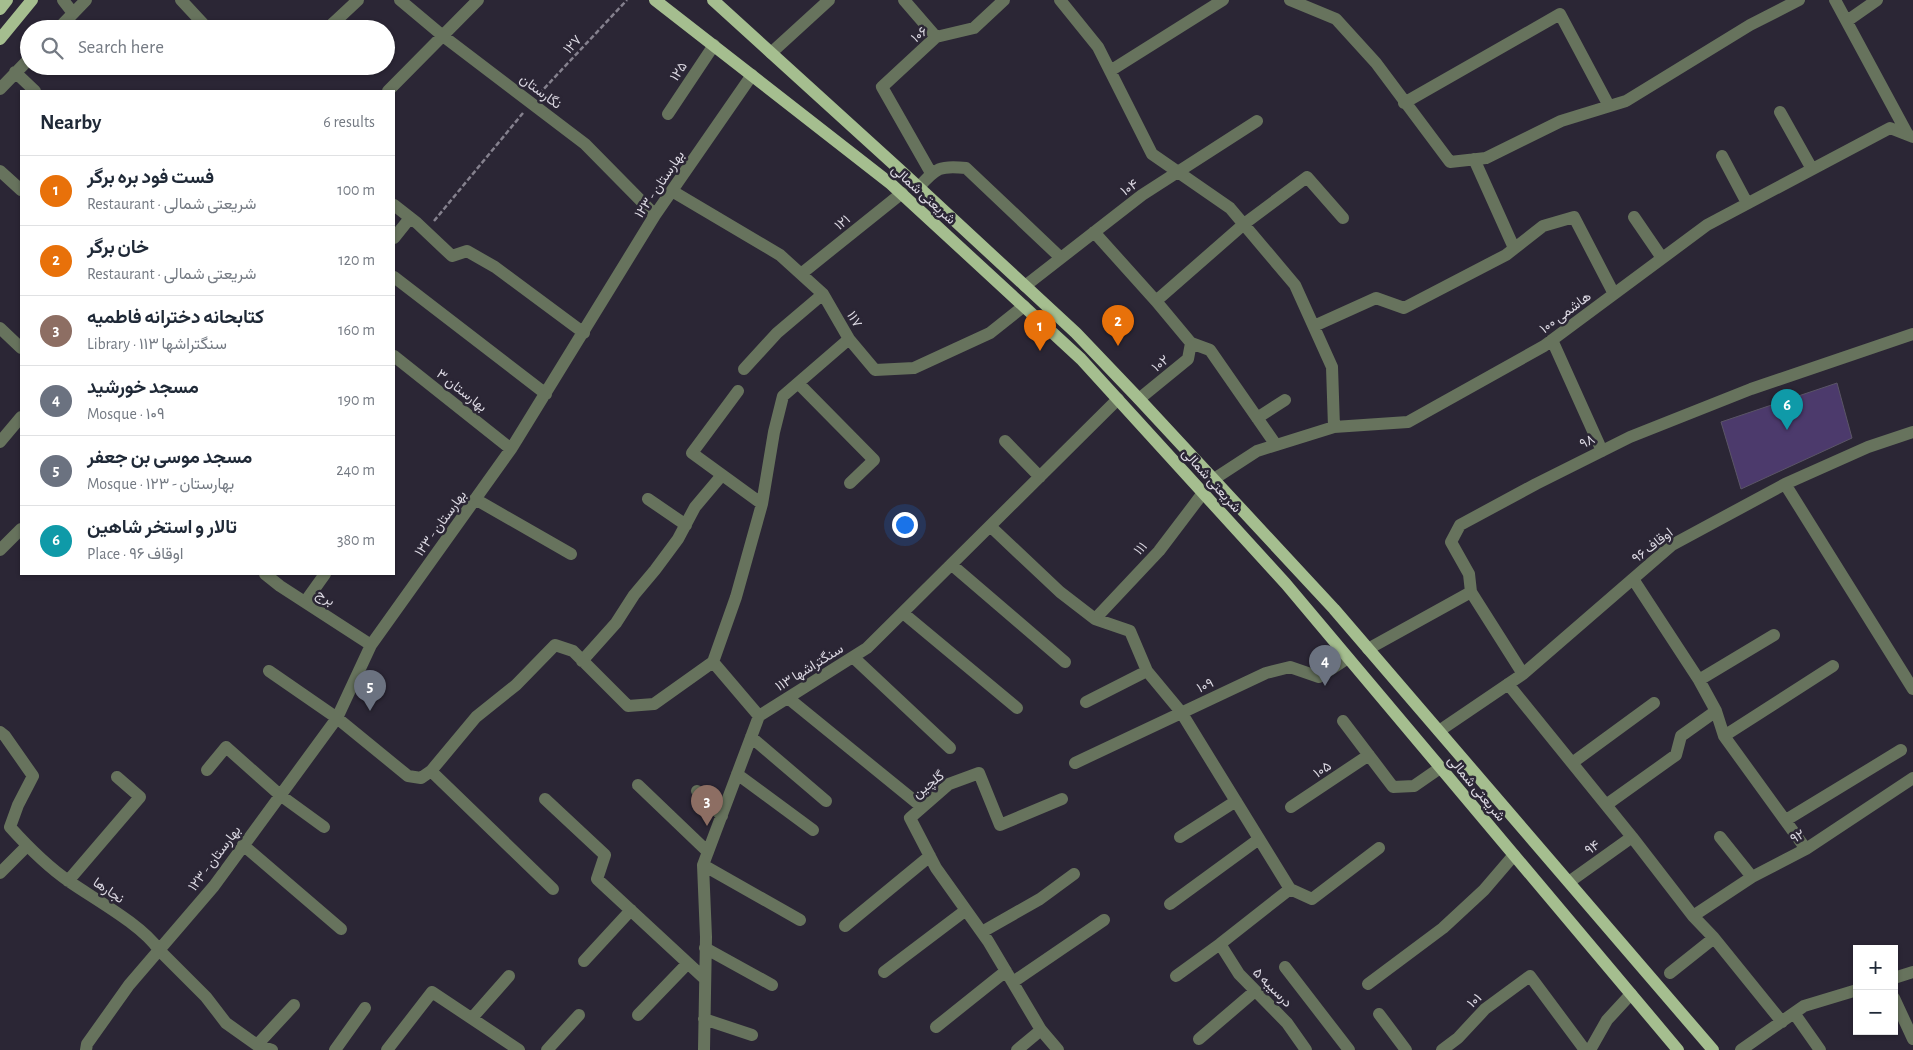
<!DOCTYPE html>
<html lang="en">
<head>
<meta charset="utf-8">
<style>
	:root { --surface:#fff; --page:#f2f2f3; --text:#1f2937; --muted:#747a83; --line:#e0e1e3; --accent:#b45309 }
	body { margin:0; font-family:"Alegreya Sans",Vazirmatn,sans-serif; background:var(--page); color:var(--text) }
	.controls { position:absolute; right:15px; bottom:15px; display:grid; overflow:hidden; border-radius:0px; box-shadow:0 1px 4px #0004 }
	.controls button { width:45px; height:45px; display:grid; place-items:center; padding:0; border:0; border-bottom:1px solid var(--line); background:var(--surface); color:var(--text); font:25px sans-serif }
	.you { position:absolute; left:904px; top:524px; width:18px; height:18px; margin:-12px; border:4px solid #fff; border-radius:50%; background:#1a73e8; box-shadow:0 0 0 8px #1a73e833 }
	.badge { display:grid; place-items:center; width:32px; height:32px; border-radius:50%; background:var(--accent); color:#fff; font-size:16px; font-weight:700 }
	.pin { position:absolute; translate:-50% -41px; filter:drop-shadow(0 1px 2px #0008) }
	.pin::after { content:''; position:absolute; top:26px; width:18px; height:15px; background:inherit; clip-path:polygon(0 0,100% 0,50% 100%) }
	.list { margin:0; padding:0; list-style:none }
	h2 { display:flex; justify-content:space-between; align-items:center; height:65px; margin:0; padding:0 20px; font-size:21px }
	h2 small { font-size:16px; font-weight:400; color:var(--muted) }
	.list li { display:grid; grid-template-columns:32px 1fr auto; gap:15px; align-items:center; box-sizing:border-box; height:70px; padding:0 20px; border-top:1px solid var(--line) }
	.list b { display:block; font-size:19px; white-space:nowrap }
	.list p { margin:0; font-size:16px; white-space:nowrap; color:var(--muted) }
	.list em { font-size:16px; font-style:normal; color:var(--muted) }
	.icon { flex:none; width:28px; height:28px; fill:none; stroke:currentColor; stroke-width:2; stroke-linecap:round; stroke-linejoin:round }
	.map { position:relative; flex:none; width:1913px; height:1050px; overflow:hidden }
	.search { position:absolute; background:var(--surface); box-shadow:0 1px 4px #0004; left:20px; top:20px; width:375px; height:55px; display:flex; align-items:center; gap:12px; box-sizing:border-box; padding:0 18px; border-radius:28px; color:var(--muted); font-size:19px }
	.panel { position:absolute; background:var(--surface); box-shadow:0 1px 4px #0004; left:20px; top:90px; width:375px; height:485px; border-radius:0px }
	.map>svg:first-child { display:block }
	.building { fill:#4c3a6c; stroke:#5b5567 }
	.lines { fill:none; stroke-linecap:round; stroke-linejoin:round }
	.path { stroke:#85818e; stroke-width:2.5; stroke-dasharray:5 2.5; stroke-linecap:butt }
	.minor { stroke:#67735d; stroke-width:12 }
	.major { stroke:#a5be8f; stroke-width:12 }
	.labels { text-anchor:middle; stroke-width:5; stroke-linejoin:round; paint-order:stroke }
	.street-label { font-size:14px; fill:#dad7e1; stroke:#2b2635 }
</style>
</head>
<body>
<div class="map">
<svg width="1913" height="1050" viewBox="0 0 1913 1050">
	<rect width="100%" height="100%" fill="#2b2635"/>
	<path class="building" d="M1837,383L1852,438L1741,489L1721,422Z"/>
	<g class="lines">
		<path class="path" d="M539,94L627,0
			M434,221L523,113"/>
		<path class="minor" d="M63,0L73,13
			M181,0L208,29
			M400,0L443,36L585,144L655,215
			M904,0L936,37
			M1060,0L1098,47L1152,154L1230,208L1295,285L1332,367L1334,427
			M1290,0L1336,19L1376,63L1450,162L1486,158L1561,121L1626,101L1750,25L1799,0
			M1835,0L1908,135
			M1847,21L1877,0
			M58,29L86,0
			M327,29L358,0
			M771,53L829,0
			M1110,71L1223,0
			M15,72L35,91
			M0,89L29,59
			M388,91L478,0
			M1404,103L1560,14L1609,106
			M1780,112L1812,169
			M668,114L714,45
			M1722,156L1747,203
			M1474,159L1514,248
			M0,171L21,190
			M931,173L882,87L936,37L974,28L1004,0
			M919,187C936,168 940,165 966,168L1061,258
			M672,191L780,255L823,294L849,339L875,370L914,368L990,333L1024,306
			M394,205L417,223L452,256L467,251L495,267L584,333
			M1634,217L1662,258
			M1094,232L1156,301L1191,343L1210,350L1276,445
			M394,238L410,218
			M801,274L902,193
			M394,277L546,394
			M1025,286L1142,195L1257,121
			M1156,301L1244,224L1307,177L1343,218
			M1314,326L1376,298L1404,308L1506,255L1543,226L1574,217L1614,294
			M0,328L21,348
			M1552,340L1602,451
			M394,356L511,449
			M744,369L777,333L823,294
			M798,383L874,460L850,483
			M738,391L692,453L762,504
			M1139,399L1188,359L1191,343
			M1257,418L1285,400
			M1005,441L1040,477
			M0,442L21,417
			M1214,479L1257,451L1334,427L1408,422L1544,346L1707,225L1890,128L1913,137
			M1785,484L1913,689
			M475,499L571,554
			M648,499L686,525
			M990,526L1060,592L1095,619L1130,631L1147,671L1181,712L1290,889L1312,899L1379,848
			M0,550L21,529
			M952,565L1065,662
			M265,574L280,586L371,645
			M1633,579L1699,680L1716,711L1724,736L1806,849
			M1471,592L1523,674
			M305,602L325,574
			M903,613L1017,708
			M1095,619L1159,551L1203,493
			M1368,649L1471,592L1469,574L1451,542L1460,525L1536,484L1630,437L1751,389L1913,334
			M853,657L950,748
			M582,661L616,623L634,595L655,570L678,539L695,507L722,475
			M713,662L759,716
			M269,671L337,718L408,776L421,778L431,771L476,717L516,685L555,645L573,651L628,706L654,704L713,662L736,597L762,504L774,432L783,396L849,339
			M1699,680L1774,635
			M1508,684L1632,837L1693,916L1714,938L1782,1022
			M788,698L922,807
			M1086,702L1147,671
			M1343,721L1393,787L1414,786L1440,768
			M1439,731L1523,674L1672,545L1785,484L1868,447L1913,432
			M0,732L5,736L33,776L18,805L10,827C28,847 48,867 70,882C96,900 142,925 159,950L206,997L226,1023L257,1045L272,1050
			M1724,736L1833,666
			M751,737L826,801
			M1075,763L1266,673L1290,667L1319,677L1348,658
			M1572,763L1654,703
			M207,770L226,747L280,795L324,827
			M431,771L553,889
			M737,774L813,830
			M638,785L708,852
			M697,791L722,816
			M545,799L605,855L597,879L705,979
			M1606,805L1676,755L1681,736L1716,711
			M1291,807L1369,755
			M1786,820L1901,750
			M1180,837L1236,801
			M1720,837L1752,877
			M243,845L341,929
			M703,865L800,920
			M0,873L27,846
			M68,881L140,797L117,777
			M1569,882L1632,837
			M1170,904L1259,839
			M1693,916L1752,877L1806,849L1913,778
			M845,926L930,856
			M982,932L1040,899L1074,874
			M1220,944L1239,974L1287,1023L1306,1050
			M705,948L772,985
			M584,961L631,910
			M1285,967L1349,1050
			M884,972L966,910
			M1670,973L1714,938
			M1176,976L1220,944L1290,889
			M1894,978L1913,972
			M1013,982L1104,920
			M1368,984L1443,928L1484,890L1514,855
			M1894,998L1913,1039
			M1794,1013L1820,1050
			M1379,1014L1406,1050
			M638,1015L688,963
			M472,1018L509,976
			M704,1019L752,1035
			M936,1027L1006,971
			M1199,1039L1255,991
			M257,1045L294,1005
			M86,1050L87,1044L129,985L214,886L337,718L371,645L511,449L655,215L752,75
			M335,1050L365,1008
			M387,1050L432,992L519,1050
			M547,1050L579,1015
			M704,1050L706,937L703,865L759,716L867,648L1118,399
			M1017,1050L1041,1030
			M1058,1050L1041,1030L988,941L936,868L910,818L949,784L979,773L1000,825L1062,799
			M1442,1050L1458,1038L1485,1009L1530,976L1585,1050
			M1590,1050L1607,1020L1631,994
			M1741,1050L1804,1006L1857,990"/>
		<path class="major" d="M655,0L891,184L1081,359L1286,584L1678,1050
			M713,0L900,170L1076,333L1139,399L1334,609L1713,1050
			M0,9L7,0
			M0,39L32,0"/>
	</g>
	<g class="labels">
		<g class="street-label">
			<text transform="translate(919 34) rotate(-39)" y="5">۱۰۶</text>
			<text transform="translate(572 44) rotate(-47)" y="5">۱۲۷</text>
			<text transform="translate(678 71) rotate(-56)" y="5">۱۲۵</text>
			<text transform="translate(541 91) rotate(37)" y="5">نگارستان</text>
			<text transform="translate(659 184) rotate(-56)" y="5">بهارستان - ۱۲۳</text>
			<text transform="translate(1129 187) rotate(-36)" y="5">۱۰۴</text>
			<text transform="translate(924 194) rotate(42)" y="5">شریعتی شمالی</text>
			<text transform="translate(842 222) rotate(-39)" y="5">۱۲۱</text>
			<text transform="translate(1565 312) rotate(-37)" y="5">هاشمی ۱۰۰</text>
			<text transform="translate(855 319) rotate(60)" y="5">۱۱۷</text>
			<text transform="translate(1160 363) rotate(-40)" y="5">۱۰۲</text>
			<text transform="translate(462 390) rotate(38)" y="5">بهارستان ۳</text>
			<text transform="translate(1587 441) rotate(-27)" y="5">۹۸</text>
			<text transform="translate(1212 480) rotate(48)" y="5">شریعتی شمالی</text>
			<text transform="translate(440 523) rotate(-54)" y="5">بهارستان - ۱۲۳</text>
			<text transform="translate(1652 545) rotate(-38)" y="5">اوقاف ۹۶</text>
			<text transform="translate(1140 548) rotate(-47)" y="5">۱۱۱</text>
			<text transform="translate(326 597) rotate(33)" y="5">برج</text>
			<text transform="translate(809 667) rotate(-32)" y="5">سنگتراشها ۱۱۳</text>
			<text transform="translate(1205 685) rotate(-25)" y="5">۱۰۹</text>
			<text transform="translate(1322 769) rotate(-34)" y="5">۱۰۵</text>
			<text transform="translate(928 784) rotate(-37)" y="5">گلچین</text>
			<text transform="translate(1477 788) rotate(50)" y="5">شریعتی شمالی</text>
			<text transform="translate(1797 836) rotate(-30)" y="5">۹۲</text>
			<text transform="translate(1592 847) rotate(-35)" y="5">۹۴</text>
			<text transform="translate(214 858) rotate(-53)" y="5">بهارستان - ۱۲۳</text>
			<text transform="translate(109 890) rotate(34)" y="5">نجارها</text>
			<text transform="translate(1273 987) rotate(45)" y="5">درسیبه ۵</text>
			<text transform="translate(1474 1000) rotate(-43)" y="5">۱۰۱</text>
		</g>
	</g>
</svg>
<div class="controls">
<button>+</button>
<button>−</button>
</div>
<div class="you"></div>
<div class="pin badge" style="left:1040px;top:351px;background:#e8710a">1</div>
<div class="pin badge" style="left:1118px;top:346px;background:#e8710a">2</div>
<div class="pin badge" style="left:707px;top:826px;background:#8d6e63">3</div>
<div class="pin badge" style="left:1325px;top:686px;background:#6b7280">4</div>
<div class="pin badge" style="left:370px;top:711px;background:#6b7280">5</div>
<div class="pin badge" style="left:1787px;top:430px;background:#0f9aa8">6</div>
<div class="search"><svg class="icon" aria-label="search" viewBox="0 0 24 24"><circle cx="10" cy="10" r="6"/><path d="M15 15l6 6"/></svg>Search here</div>
<section class="panel">
<h2>Nearby<small>6 results</small></h2>
<ul class="list">
<li><span class="badge" style="background:#e8710a">1</span><div><b>فست فود بره برگر</b><p>Restaurant · شریعتی شمالی</p></div><em>100 m</em></li>
<li><span class="badge" style="background:#e8710a">2</span><div><b>خان برگر</b><p>Restaurant · شریعتی شمالی</p></div><em>120 m</em></li>
<li><span class="badge" style="background:#8d6e63">3</span><div><b>کتابحانه دخترانه فاطمیه</b><p>Library · سنگتراشها ۱۱۳</p></div><em>160 m</em></li>
<li><span class="badge" style="background:#6b7280">4</span><div><b>مسجد خورشید</b><p>Mosque · ۱۰۹</p></div><em>190 m</em></li>
<li><span class="badge" style="background:#6b7280">5</span><div><b>مسجد موسی بن جعفر</b><p>Mosque · بهارستان - ۱۲۳</p></div><em>240 m</em></li>
<li><span class="badge" style="background:#0f9aa8">6</span><div><b>تالار و استخر شاهین</b><p>Place · اوقاف ۹۶</p></div><em>380 m</em></li>
</ul>
</section>
</div>
</body>
</html>
